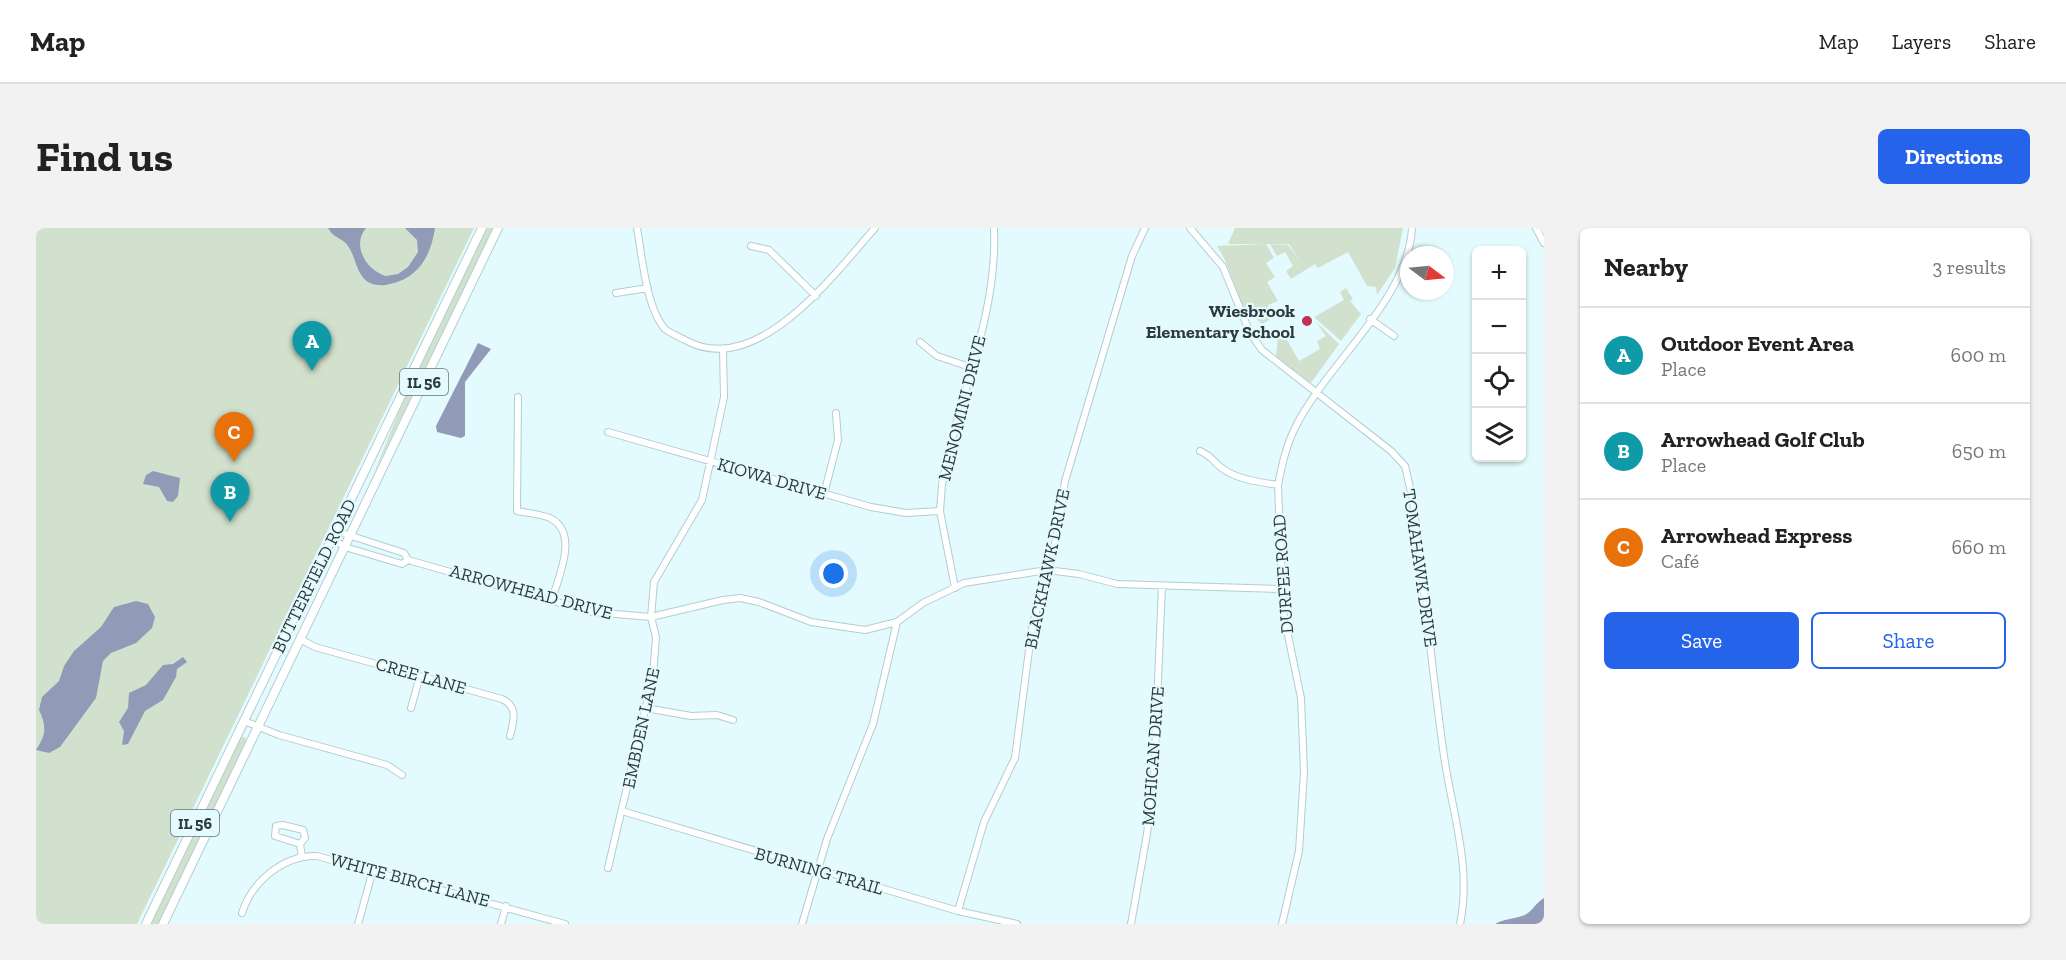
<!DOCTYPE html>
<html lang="en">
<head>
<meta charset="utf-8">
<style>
	:root { --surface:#fff; --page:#f2f2f2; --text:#222; --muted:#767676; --line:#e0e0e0; --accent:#2563eb }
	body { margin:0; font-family:"Zilla Slab",serif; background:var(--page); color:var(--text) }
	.controls { position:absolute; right:18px; top:18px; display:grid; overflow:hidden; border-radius:9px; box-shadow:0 2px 4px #0004 }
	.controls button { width:54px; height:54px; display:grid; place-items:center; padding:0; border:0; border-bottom:2px solid var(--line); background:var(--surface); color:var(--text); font:30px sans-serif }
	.compass { position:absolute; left:1364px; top:18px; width:54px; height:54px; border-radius:50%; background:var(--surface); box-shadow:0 2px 4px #0004; rotate:106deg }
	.you { position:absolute; left:798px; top:346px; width:21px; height:21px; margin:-15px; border:4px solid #fff; border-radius:50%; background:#1a73e8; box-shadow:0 0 0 9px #1a73e833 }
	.badge { display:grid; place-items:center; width:39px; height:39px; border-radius:50%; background:var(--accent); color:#fff; font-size:20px; font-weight:700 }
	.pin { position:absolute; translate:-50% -50px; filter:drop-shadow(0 2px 3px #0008) }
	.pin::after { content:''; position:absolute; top:32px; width:21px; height:18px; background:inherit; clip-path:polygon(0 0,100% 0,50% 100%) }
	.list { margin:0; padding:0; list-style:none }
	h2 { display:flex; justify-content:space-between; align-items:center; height:78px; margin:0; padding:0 24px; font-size:26px }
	h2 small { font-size:20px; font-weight:400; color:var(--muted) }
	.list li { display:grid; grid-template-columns:39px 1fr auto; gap:18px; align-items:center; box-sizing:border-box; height:96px; padding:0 24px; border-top:2px solid var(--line) }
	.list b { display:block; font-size:22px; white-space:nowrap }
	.list p { margin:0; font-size:20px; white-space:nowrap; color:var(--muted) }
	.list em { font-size:20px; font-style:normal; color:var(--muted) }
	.actions { display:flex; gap:12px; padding:18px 24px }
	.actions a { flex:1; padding:14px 0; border:2px solid var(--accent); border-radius:9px; text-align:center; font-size:21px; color:var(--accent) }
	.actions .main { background:var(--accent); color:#fff }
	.icon { flex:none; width:33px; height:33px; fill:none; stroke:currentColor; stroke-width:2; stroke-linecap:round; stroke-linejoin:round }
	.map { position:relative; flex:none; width:1508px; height:696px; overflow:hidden; border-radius:9px }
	header { display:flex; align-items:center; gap:36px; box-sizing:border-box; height:84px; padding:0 30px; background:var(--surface); border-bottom:2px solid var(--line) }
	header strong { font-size:28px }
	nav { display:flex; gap:33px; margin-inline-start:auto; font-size:21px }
	.intro { display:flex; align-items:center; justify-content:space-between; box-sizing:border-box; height:144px; padding:0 36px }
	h1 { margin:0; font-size:42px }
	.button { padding:15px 27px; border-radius:9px; background:var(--accent); color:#fff; font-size:21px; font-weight:700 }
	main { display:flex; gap:36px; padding:0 36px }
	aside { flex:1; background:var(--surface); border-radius:9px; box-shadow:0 2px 4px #0004 }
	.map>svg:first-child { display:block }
	.green { fill:#d2e1cd }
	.water { fill:#919bb8 }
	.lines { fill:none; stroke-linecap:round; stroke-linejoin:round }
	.minor-casing { stroke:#b1ced1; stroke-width:8 }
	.major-casing { stroke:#b1ced1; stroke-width:10 }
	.minor { stroke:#fff; stroke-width:6 }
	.major { stroke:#fff; stroke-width:8 }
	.poi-dot { fill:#c03156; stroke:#e3fbfe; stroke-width:2 }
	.labels { text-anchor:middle; stroke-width:4.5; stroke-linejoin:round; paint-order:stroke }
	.shield { fill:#e3fbfe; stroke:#647476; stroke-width:1.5 }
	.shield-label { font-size:16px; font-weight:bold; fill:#2e3a3b }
	.poi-label { font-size:18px; font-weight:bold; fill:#2e3a3b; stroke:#e3fbfe; text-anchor:end }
	.street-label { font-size:18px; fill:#2e3a3b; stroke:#e3fbfe }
</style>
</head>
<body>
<header>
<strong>Map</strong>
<nav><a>Map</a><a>Layers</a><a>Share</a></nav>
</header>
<div class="intro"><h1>Find us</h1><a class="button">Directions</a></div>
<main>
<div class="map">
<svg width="1508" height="696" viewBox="0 0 1508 696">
	<rect width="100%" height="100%" fill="#e3fbfe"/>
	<path class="green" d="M0,0H438L101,696H0Z
		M450,0H458L338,245L370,166Z
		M1199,0H1367L1359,40L1341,67L1340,59L1331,58L1312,24L1282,40L1279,36L1255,51L1250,43L1257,38L1249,24L1241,28L1234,16L1252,17L1264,34L1253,16H1192Z
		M1230,16L1238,30L1230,35L1239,49L1231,54L1242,73L1232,77L1236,90L1226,96L1207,79L1188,30L1181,18Z
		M1310,60L1317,71L1314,73L1325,86L1305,113L1278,89L1308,72L1304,64Z
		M1280,94L1303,116L1275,155L1240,129L1242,108L1247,105L1263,133L1284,121L1281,113L1290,108Z
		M204,509H209L210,514L122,696H114Z"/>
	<path class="water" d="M292,0H330C315,18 331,43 350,48L362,46L372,39L382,24L381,12L369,0H399C395,27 383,50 354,56C347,58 339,58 332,54C320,46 320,29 312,18C307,10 297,10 292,0Z
		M442,115L455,121L429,154V208L425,210L401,204L400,198Z
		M117,243L144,250L142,268L137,274L131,273L123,259L107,256L110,247Z
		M100,373L112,376L119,389L116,400L100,415L75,425L67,433L60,470L24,519L13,525L0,522C11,506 10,497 3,482L6,469L23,453L28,438L38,423L65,399L78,379Z
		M147,429L151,434L141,441L140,449L127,472L109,483L92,516L86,517L88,503L83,494L92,480L93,465L110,457L127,437L137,436Z
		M1508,670V696H1459C1468,691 1477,691 1486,688C1496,685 1499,675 1508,670Z"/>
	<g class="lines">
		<defs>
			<path id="minor" d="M601,0C606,27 610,80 629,101C634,105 643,109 649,112C721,152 798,46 839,0
				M1154,0L1187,39L1214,105L1226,122L1355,223L1369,238L1377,273C1388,358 1396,443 1408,528C1416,584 1436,639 1424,696
				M1500,0L1508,15
				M715,18L733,22L780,68
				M580,65L612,60
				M1334,91L1358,108
				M884,114L901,128L937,140
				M482,169L481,283C491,285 504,286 514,290C544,305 522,349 516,372
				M572,204L835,279L870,285L904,283
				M1164,223C1176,228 1177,234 1187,241C1203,252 1223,254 1242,257
				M788,266L802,212L800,185
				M300,303L368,325L372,332L556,384L615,389L687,372L704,370L723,374L775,394L829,402L861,394L887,375L928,355L1011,342L1043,346L1081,356L1246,361
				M296,311L309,319L366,336L372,332
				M919,360L904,283L906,257C921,171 962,89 958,0
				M264,411L279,419L466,471C482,478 478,493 474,508
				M375,480L384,448
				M610,480L655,488L681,487L697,492
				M208,493L243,507L351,537L366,547
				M586,583L922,683L981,696
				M264,616L239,608L240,598L247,597L267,602L269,610L264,616L266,629
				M572,640L617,448L620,409L615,389L618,354L666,272L688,169L687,122
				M922,683L948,594L979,530L996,399L1021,307L1029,253L1096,28L1109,0
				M206,685C216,653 248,627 281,628L529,696
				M322,696L337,642
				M465,696L470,678
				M766,696L791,611L837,496L861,394
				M1095,696L1111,606L1118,548L1126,358
				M1246,696L1263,623L1268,544L1265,470L1247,383L1242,257C1246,237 1250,218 1259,200C1290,136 1372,73 1376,0"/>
			<path id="major" d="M110,696L446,0
				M127,696L462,0"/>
		</defs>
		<use href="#minor" class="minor-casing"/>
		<use href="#major" class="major-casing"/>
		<use href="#minor" class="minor"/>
		<use href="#major" class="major"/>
	</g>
	<circle class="poi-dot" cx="1271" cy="93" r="6"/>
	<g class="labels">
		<g class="shield">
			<rect x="364" y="141" width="48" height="26" rx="4.5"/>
			<rect x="135" y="582" width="48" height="26" rx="4.5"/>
		</g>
		<g class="shield-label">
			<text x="388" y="160">IL 56</text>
			<text x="159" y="601">IL 56</text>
		</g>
		<g class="poi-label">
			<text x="1259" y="89">Wiesbrook<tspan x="1259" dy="21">Elementary School</tspan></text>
		</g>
		<g class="street-label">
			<text transform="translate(926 180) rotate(-76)" y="6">MENOMINI DRIVE</text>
			<text transform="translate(736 251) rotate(16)" y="6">KIOWA DRIVE</text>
			<text transform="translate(1384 340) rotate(82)" y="6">TOMAHAWK DRIVE</text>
			<text transform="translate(1011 341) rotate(-78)" y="6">BLACKHAWK DRIVE</text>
			<text transform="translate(1247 346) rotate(-94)" y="6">DURFEE ROAD</text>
			<text transform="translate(278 348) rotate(-64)" y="6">BUTTERFIELD ROAD</text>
			<text transform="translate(495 364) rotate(15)" y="6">ARROWHEAD DRIVE</text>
			<text transform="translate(385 448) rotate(16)" y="6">CREE LANE</text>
			<text transform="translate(605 500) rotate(-78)" y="6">EMBDEN LANE</text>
			<text transform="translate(1117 528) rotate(-86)" y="6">MOHICAN DRIVE</text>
			<text transform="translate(783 643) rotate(16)" y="6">BURNING TRAIL</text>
			<text transform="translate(374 652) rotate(15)" y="6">WHITE BIRCH LANE</text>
		</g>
	</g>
</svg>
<div class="controls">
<button>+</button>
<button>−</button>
<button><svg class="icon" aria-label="locate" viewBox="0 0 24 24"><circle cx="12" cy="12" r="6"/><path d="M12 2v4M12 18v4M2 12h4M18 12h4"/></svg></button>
<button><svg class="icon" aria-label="layers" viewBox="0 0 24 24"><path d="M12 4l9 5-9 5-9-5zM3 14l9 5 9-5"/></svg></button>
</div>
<svg class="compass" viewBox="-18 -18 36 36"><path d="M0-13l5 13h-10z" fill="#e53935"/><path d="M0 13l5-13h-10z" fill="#767676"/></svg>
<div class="you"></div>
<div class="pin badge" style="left:276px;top:143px;background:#0f9aa8">A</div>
<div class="pin badge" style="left:194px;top:294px;background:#0f9aa8">B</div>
<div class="pin badge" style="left:198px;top:234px;background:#e8710a">C</div>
</div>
<aside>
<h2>Nearby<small>3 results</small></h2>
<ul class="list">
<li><span class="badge" style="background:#0f9aa8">A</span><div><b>Outdoor Event Area</b><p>Place</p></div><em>600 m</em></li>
<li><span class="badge" style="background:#0f9aa8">B</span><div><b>Arrowhead Golf Club</b><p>Place</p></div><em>650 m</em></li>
<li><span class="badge" style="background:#e8710a">C</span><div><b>Arrowhead Express</b><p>Café</p></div><em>660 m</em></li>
</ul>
<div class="actions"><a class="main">Save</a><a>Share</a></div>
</aside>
</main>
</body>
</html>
